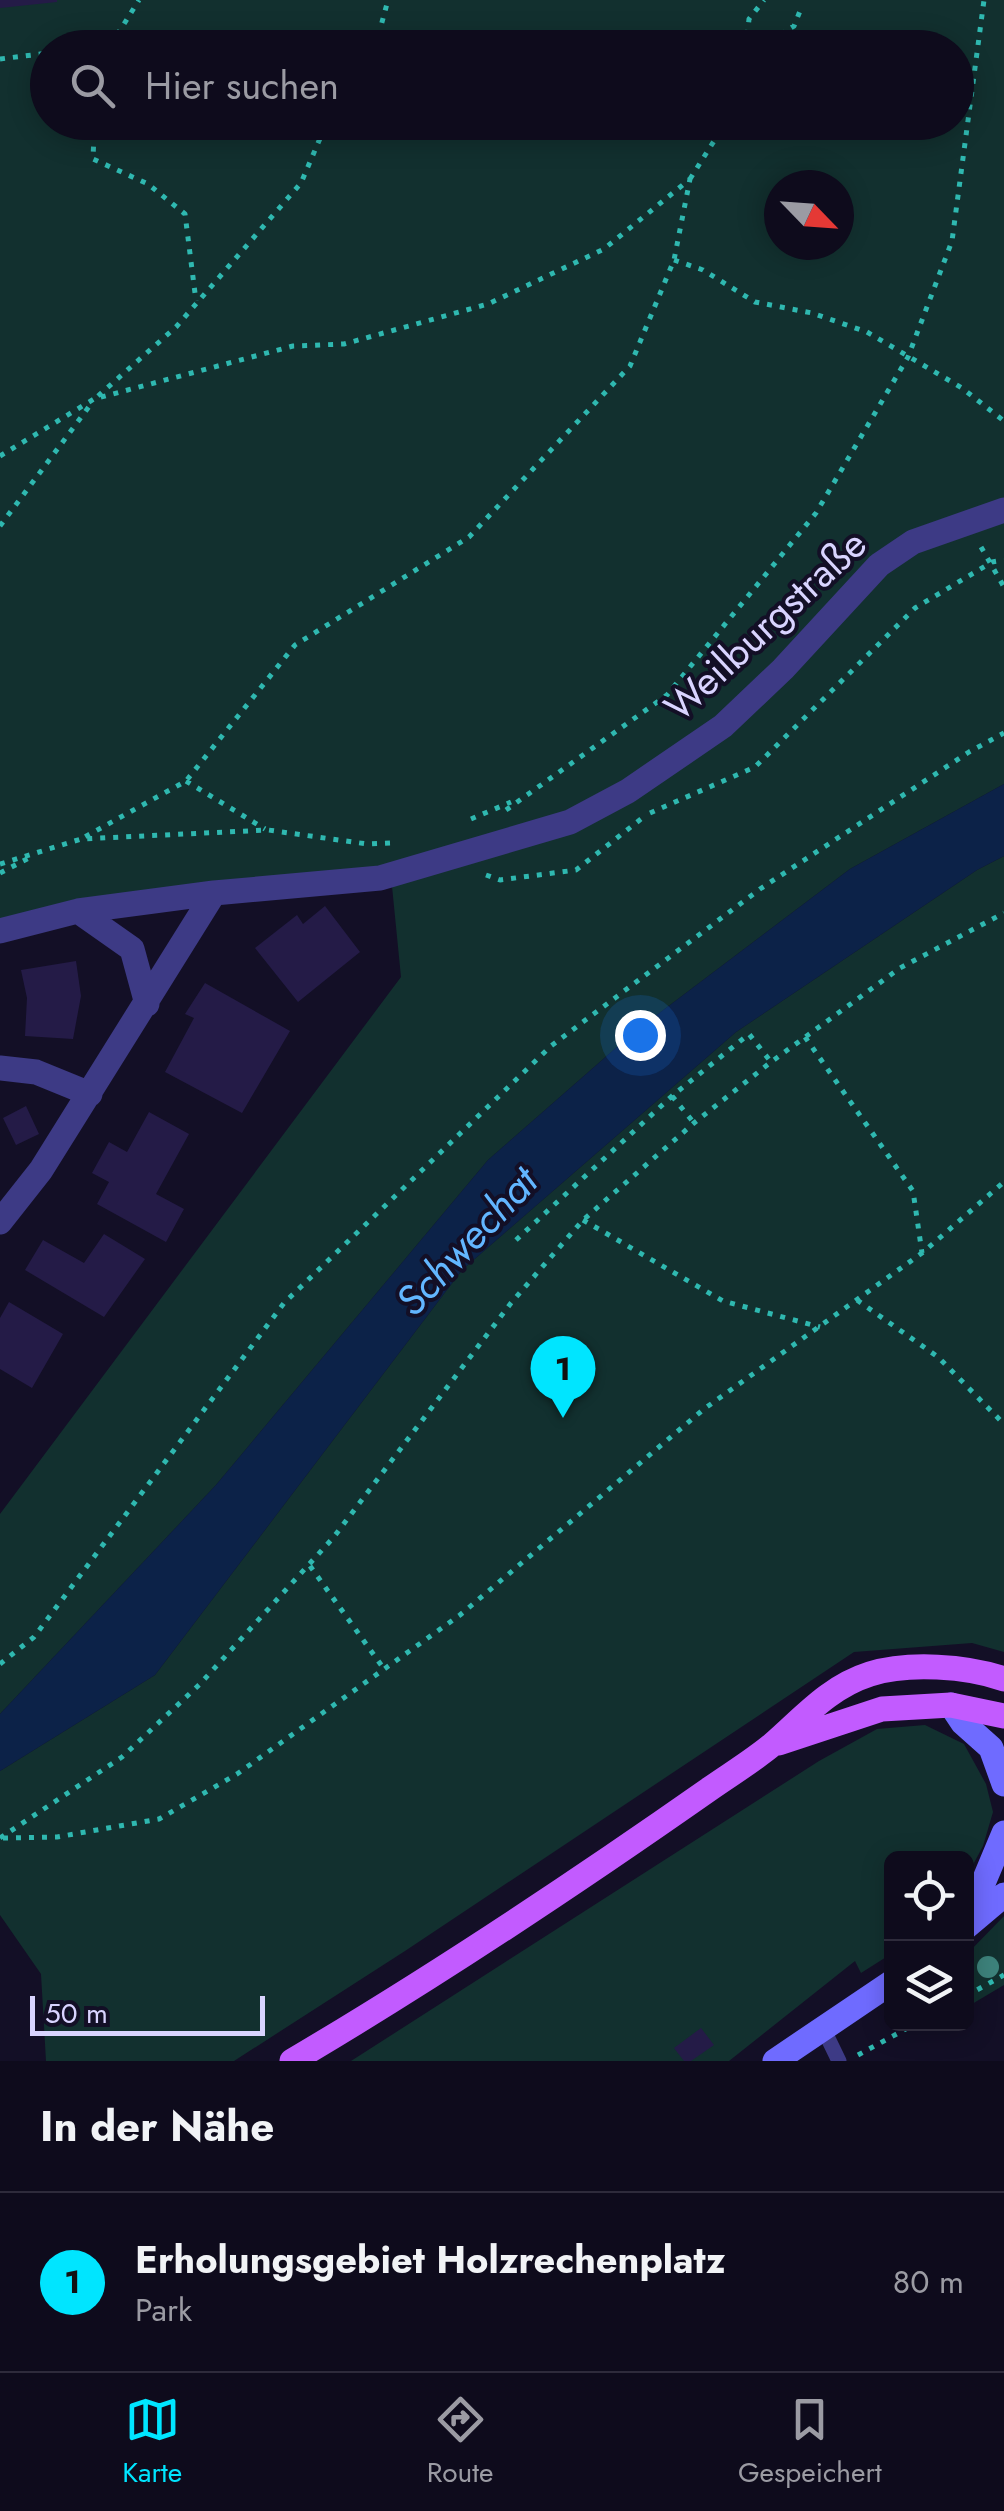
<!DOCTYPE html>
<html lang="de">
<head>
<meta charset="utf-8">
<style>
	:root { --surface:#0e0b1c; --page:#1c1929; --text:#f1f3f6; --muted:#9b9ba3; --line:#2e2b3b; --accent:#00e5ff }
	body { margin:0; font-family:Jost,sans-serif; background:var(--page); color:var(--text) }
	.controls { position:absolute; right:30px; bottom:30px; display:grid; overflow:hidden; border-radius:15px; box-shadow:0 5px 25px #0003 }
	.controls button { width:90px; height:90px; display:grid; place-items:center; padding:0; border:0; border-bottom:2px solid var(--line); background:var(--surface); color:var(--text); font:50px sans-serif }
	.compass { position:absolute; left:764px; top:170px; width:90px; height:90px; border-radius:50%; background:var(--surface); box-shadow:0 5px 25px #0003; rotate:115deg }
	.scale { position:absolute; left:30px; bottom:25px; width:235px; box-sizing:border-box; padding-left:10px; border:5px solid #d9d4ff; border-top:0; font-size:28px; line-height:35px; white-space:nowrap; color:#d9d4ff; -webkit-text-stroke:8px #130f26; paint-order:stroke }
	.you { position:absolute; left:640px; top:1035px; width:35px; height:35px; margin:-25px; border:8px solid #fff; border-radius:50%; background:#1a73e8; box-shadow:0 0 0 15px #1a73e833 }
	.badge { display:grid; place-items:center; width:65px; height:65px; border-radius:50%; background:var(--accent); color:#111; font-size:32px; font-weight:700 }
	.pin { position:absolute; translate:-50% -82px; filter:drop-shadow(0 2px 5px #0008) }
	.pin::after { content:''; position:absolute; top:52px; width:35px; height:30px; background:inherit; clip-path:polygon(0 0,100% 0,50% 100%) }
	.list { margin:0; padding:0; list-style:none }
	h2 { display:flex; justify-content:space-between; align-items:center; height:130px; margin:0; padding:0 40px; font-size:42px }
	h2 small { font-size:32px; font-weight:400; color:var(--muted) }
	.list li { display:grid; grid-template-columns:65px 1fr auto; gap:30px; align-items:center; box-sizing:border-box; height:180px; padding:0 40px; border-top:2px solid var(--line) }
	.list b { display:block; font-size:38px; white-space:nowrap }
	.list p { margin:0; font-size:32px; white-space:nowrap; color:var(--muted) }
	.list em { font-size:32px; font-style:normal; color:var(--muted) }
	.icon { flex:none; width:55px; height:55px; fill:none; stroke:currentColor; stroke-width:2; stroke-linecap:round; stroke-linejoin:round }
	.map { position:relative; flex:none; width:1004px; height:2061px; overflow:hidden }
	.search { position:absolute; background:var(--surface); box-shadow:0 5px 25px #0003; left:30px; right:30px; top:30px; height:110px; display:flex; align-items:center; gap:25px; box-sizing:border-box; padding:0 35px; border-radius:55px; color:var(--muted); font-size:38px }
	.sheet { height:310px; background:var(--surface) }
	nav { display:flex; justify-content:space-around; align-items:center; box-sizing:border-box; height:140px; border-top:2px solid var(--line); background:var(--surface); font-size:28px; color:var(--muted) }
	nav a { display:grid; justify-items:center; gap:5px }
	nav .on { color:var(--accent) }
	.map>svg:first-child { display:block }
	.green { fill:#12302f; fill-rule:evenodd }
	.water { fill:#0c2248 }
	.building { fill:#241b47 }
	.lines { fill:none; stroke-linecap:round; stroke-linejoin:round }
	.path { stroke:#2fb8b0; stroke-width:5; stroke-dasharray:5 8; stroke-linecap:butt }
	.lane { stroke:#3d3a85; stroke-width:15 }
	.street { stroke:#3d3a85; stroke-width:25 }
	.secondary { stroke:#6f6bff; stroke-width:25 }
	.primary { stroke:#c25bff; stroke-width:25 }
	.tree { fill:#3d827b }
	.labels { text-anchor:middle; stroke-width:8; stroke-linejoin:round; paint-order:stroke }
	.street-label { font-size:40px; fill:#d9d4ff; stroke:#130f26 }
	.water-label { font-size:42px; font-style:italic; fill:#62b6ff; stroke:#130f26 }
</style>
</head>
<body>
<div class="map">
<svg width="1004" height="2061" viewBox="0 0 1004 2061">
	<rect width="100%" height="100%" fill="#130f26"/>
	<path class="green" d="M0,0H1004V784L850,869L633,1033L488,1160L216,1485L0,1714V1514L401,977L390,866L0,922ZM48,48H956V122H48ZM779,185H839V245H779Z
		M1004,856V1652L972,1643L854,1652L405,1951L234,2061H46L41,1974L0,1915V1771L155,1675L462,1270L736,1032L977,870Z
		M925,1725L964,1744L986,1784L993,1812L983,1846L967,1876L966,1858H892L891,1954L861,1973L855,1961L729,2061H351L819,1761L877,1729Z
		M1004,1916V1985L967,2007V1954Z"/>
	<path class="water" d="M1004,784V856L977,870L736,1032L462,1270L155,1675L0,1771V1714L216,1485L488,1160L633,1033L850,869Z"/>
	<path class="building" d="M0,0H57V2L0,8Z
		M325,906L360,952L298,1002L255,948L297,915L303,924Z
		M76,961L81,996L73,1039L25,1036L27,998L21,970Z
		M205,983L290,1031L242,1113L165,1072L194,1018L185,1014Z
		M26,1106L39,1134L16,1145L3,1118Z
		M149,1112L189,1134L156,1194L184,1209L166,1242L97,1204L109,1182L92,1173L109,1142L127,1152Z
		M104,1234L145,1259L104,1317L25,1270L43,1240L84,1263Z
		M9,1302L63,1334L32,1388L0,1369V1318Z
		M701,2028L714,2045L691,2061H684L674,2048Z"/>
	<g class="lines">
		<path class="path" d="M65,48L119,32
			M116,48L119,32L139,0
			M375,48L388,0
			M746,48L749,19L764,0
			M758,48L794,26L802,6
			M0,59L48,53
			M88,122L94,134L93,159L148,184L185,214L196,301
			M690,179L726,122
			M674,260L703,270L755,302L812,313L867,332L962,388L1004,421
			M98,396L176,327L301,183L327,122
			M0,456L94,399L293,346L344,344L488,304L604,249L690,179L674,260L630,366L469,537L295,645L186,781L81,839
			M0,526L91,404
			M981,547L1004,587
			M186,781L265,829
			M506,810L667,695L816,513L908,357L952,241L984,0
			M650,813L755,767L915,608L992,562L1004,560
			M471,819L511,802
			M0,864L81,839L268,830L367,844L390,843
			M0,873L33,856
			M486,875L500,880L576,870L641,819
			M805,1037L913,1191L922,1253
			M672,1096L694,1123
			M583,1220L723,1301L820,1327
			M516,1240L672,1096L749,1034L771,1062
			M857,1300L938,1357L1004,1424
			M310,1566L384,1669
			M0,1664L34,1637L284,1303L551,1046L760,889L969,752L1004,733
			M0,1838L122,1757L200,1684L333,1538L511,1303L583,1220L694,1123L771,1062L900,968L1004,913
			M3,1838L57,1837L159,1819L237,1774L460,1615L704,1409L922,1253L1004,1182
			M966,1996L1004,1975
			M858,2055L915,2024"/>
		<path class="lane" d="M822,2026L839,2061"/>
		<path class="street" d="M78,911L132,949L147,1004
			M0,931L78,911L214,893L380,878L570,822L628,791L723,726L783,669L879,565L913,542L1004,510
			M0,1068L36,1072L90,1094
			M0,1222L41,1170L214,893"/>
		<path class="secondary" d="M951,1705L963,1723L991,1748L1004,1784
			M966,1908L981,1888L1004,1833
			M966,1927L1004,1895
			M775,2061L892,1982"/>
		<path class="primary" d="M779,1743L882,1709L951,1705L1004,1716
			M292,2061C436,1976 574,1884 711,1788C731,1774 754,1760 773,1744C804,1717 829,1687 870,1674C908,1662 967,1666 1004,1679"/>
	</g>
	<circle class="tree" cx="988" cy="1967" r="11"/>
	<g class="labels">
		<g class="street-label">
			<text transform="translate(765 625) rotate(-43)" y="14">Weilburgstraße</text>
		</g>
		<g class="water-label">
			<text transform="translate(466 1241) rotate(-47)" y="15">Schwechat</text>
		</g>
	</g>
</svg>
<div class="controls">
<button><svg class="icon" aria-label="locate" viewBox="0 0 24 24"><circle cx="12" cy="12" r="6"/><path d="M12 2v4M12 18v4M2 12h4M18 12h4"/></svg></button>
<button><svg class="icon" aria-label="layers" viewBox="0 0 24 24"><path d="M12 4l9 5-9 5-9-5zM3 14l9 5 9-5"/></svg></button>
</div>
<svg class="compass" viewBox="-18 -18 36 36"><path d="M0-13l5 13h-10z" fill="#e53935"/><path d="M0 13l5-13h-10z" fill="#9b9ba3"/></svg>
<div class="scale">50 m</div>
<div class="you"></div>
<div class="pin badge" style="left:563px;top:1418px">1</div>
<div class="search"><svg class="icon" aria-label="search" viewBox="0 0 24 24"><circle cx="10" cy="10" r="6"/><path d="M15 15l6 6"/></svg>Hier suchen</div>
</div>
<section class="sheet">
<h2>In der Nähe<small></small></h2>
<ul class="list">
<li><span class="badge">1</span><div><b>Erholungsgebiet Holzrechenplatz</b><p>Park</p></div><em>80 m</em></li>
</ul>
</section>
<nav>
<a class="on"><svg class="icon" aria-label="map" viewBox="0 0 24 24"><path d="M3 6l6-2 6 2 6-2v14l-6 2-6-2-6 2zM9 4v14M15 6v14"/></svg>Karte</a>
<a><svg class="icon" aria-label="directions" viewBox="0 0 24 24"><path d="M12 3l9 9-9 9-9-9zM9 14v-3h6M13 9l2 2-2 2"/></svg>Route</a>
<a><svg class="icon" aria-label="saved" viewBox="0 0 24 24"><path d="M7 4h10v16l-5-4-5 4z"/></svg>Gespeichert</a>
</nav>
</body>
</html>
